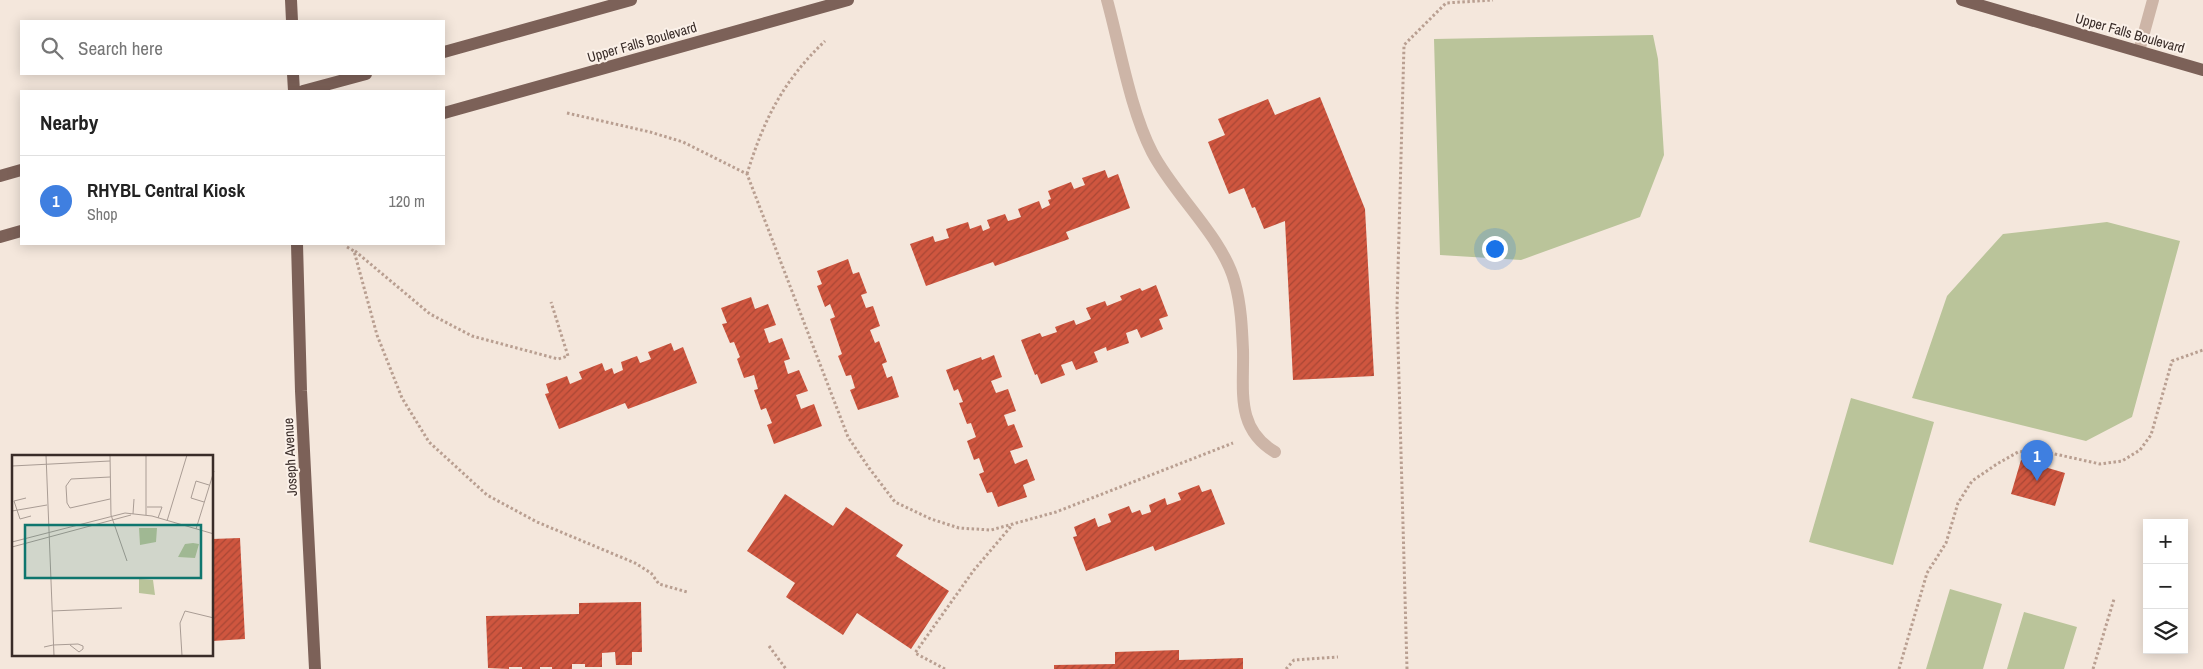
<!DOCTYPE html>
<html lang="en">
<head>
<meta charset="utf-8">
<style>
	:root { --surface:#fff; --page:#f2f2f2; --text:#222; --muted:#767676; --line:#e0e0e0; --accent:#1a5e5d }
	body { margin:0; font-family:"Archivo Narrow",sans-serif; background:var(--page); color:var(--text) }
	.controls { position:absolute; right:15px; bottom:15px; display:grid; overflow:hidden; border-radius:0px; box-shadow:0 2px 12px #0003 }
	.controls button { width:45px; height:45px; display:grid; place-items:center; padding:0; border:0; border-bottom:1px solid var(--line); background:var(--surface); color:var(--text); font:25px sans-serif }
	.you { position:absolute; left:1494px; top:248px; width:18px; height:18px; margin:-12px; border:4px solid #fff; border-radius:50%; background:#1a73e8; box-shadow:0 0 0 8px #1a73e833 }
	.badge { display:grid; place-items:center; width:32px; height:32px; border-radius:50%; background:var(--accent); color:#fff; font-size:16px; font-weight:700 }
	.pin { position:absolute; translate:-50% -41px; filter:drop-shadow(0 1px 2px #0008) }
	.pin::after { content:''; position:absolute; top:26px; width:18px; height:15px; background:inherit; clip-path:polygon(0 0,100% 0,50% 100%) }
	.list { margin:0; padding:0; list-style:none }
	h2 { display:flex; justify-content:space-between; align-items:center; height:65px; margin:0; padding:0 20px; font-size:21px }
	h2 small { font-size:16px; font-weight:400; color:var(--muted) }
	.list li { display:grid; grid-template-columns:32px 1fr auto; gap:15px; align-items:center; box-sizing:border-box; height:90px; padding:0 20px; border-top:1px solid var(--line) }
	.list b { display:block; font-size:19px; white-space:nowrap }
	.list p { margin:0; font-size:16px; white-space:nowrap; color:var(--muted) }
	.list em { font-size:16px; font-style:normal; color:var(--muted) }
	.icon { flex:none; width:28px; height:28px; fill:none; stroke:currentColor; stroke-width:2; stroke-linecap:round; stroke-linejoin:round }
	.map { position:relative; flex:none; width:2203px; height:669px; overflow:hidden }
	.search { position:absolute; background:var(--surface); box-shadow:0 2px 12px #0003; left:20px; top:20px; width:425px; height:55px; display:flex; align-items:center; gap:12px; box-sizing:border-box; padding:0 18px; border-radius:0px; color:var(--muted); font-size:19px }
	.panel { position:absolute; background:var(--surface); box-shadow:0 2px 12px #0003; left:20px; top:90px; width:425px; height:155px; border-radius:0px }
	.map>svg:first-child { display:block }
	.garden { fill:#bac49a }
	.building { fill:url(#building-hatch) }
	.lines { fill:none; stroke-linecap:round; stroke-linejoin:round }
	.path { stroke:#b99f91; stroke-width:3; stroke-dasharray:2.5 2.5; stroke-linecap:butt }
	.minor { stroke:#cdb5a7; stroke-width:12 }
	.major { stroke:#7c6158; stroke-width:12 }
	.labels { text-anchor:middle; stroke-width:4; stroke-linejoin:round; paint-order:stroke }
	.street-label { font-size:14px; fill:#392c28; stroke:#fbf1e9 }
	.inset-road { fill:none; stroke:#a99c94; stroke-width:1 }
	.view { fill:#0f766e; fill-opacity:0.15; stroke:#0f766e; stroke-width:2.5 }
	.inset-edge { fill:none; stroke:#392c28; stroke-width:2.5 }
</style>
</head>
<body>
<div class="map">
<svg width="2203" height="669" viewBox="0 0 2203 669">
	<defs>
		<pattern id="building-hatch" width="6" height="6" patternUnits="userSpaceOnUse" patternTransform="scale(1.25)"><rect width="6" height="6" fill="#cf563f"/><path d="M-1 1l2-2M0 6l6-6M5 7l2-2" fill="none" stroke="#a94735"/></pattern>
	</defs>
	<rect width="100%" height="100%" fill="#f4e7dc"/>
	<path class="garden" d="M1653,35L1658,59L1664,155L1640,217L1521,260L1440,255L1434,39Z
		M2107,222L2180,241L2132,417L2086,441L1912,398L1947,296L2003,234Z
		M1851,398L1934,422L1893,565L1809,542Z
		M1950,589L2002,604L1983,669H1926Z
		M2024,612L2077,627L2064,669H2007Z"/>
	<path class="building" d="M1320,97L1365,209L1374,376L1293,380L1285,221L1264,229L1255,207L1252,208L1244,188L1229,194L1208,142L1225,135L1218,119L1268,99L1275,115Z
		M1105,170L1108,178L1118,174L1130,208L1066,232L1069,239L995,266L993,262L926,286L910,244L933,236L935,242L949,238L946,229L968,222L970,229L981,225L983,231L990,228L987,220L1005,214L1008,221L1021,217L1018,209L1039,201L1042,209L1050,205L1048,200L1051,199L1048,191L1071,182L1074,189L1085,185L1082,178Z
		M848,259L853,274L859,272L867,293L861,295L866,308L873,306L880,326L870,330L875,343L879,341L887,362L882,364L887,378L892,376L899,397L858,410L850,390L855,388L851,375L846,376L838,356L842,354L830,319L835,317L830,304L825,307L817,286L822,284L817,271Z
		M1156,285L1168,316L1159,319L1163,329L1141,338L1137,329L1126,333L1129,343L1107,351L1106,347L1094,352L1098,362L1076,370L1072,361L1061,365L1065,375L1041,384L1037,374L1035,375L1021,340L1040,333L1042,337L1057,332L1055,327L1074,320L1076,325L1091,319L1086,308L1105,301L1107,306L1122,300L1120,296L1140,288L1142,291Z
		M751,297L755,309L768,304L776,325L764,329L769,343L782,338L790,359L784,361L788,374L799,370L808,391L796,395L801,409L814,404L822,426L774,444L767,425L772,423L766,408L761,410L754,390L758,389L754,375L744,378L737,359L740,357L734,342L730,343L722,324L727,323L721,308Z
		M671,343L674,351L683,347L697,383L628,409L625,403L559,429L545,394L549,393L546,384L567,376L570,384L582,379L579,372L602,363L605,371L612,368L614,374L623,370L621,362L637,356L640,363L651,359L648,352Z
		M994,355L1002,377L991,381L996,393L1008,389L1016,411L1004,415L1008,426L1014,424L1023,447L1010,451L1015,464L1027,459L1035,480L1023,485L1027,497L998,507L992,492L987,493L979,474L984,472L979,458L974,460L967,441L976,437L971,423L967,424L959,403L963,402L958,389L954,391L946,370L981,357L982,360Z
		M2021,460L2065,473L2055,506L2011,494Z
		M1199,485L1202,492L1211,489L1225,524L1155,551L1153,546L1086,571L1073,537L1077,536L1074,527L1095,518L1098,527L1111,522L1108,514L1129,506L1132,513L1140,510L1142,515L1151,512L1149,505L1165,498L1167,505L1181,500L1178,493Z
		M785,494L833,526L846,507L903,545L896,556L949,591L911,649L857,613L843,635L786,597L795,583L747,551Z
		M240,538L245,639L212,641V539Z
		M641,602L642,652H632V665H616L615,652L602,653V667H585V664H572V669H552V667H540V669H522V667H509V669L488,668L486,616L579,614V603Z
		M1179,650V660L1243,658V669H1054V665L1115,664V652Z
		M29,655H44V657H29Z"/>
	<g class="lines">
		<path class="path" d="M567,113L650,132L683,142L747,174L848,437L869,468L895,502L931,519L959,528L991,530L1056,512L1233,443
			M747,174C764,119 783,81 825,41
			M347,247L354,251L377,335L402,398L429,442L487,495L537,522L635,563L651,573L659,584L687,592
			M355,251L430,314L472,336L558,359L568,356L551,302
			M769,646L786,669
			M945,669L915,653L974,570L1013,524
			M1286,669L1294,660L1338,657
			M1407,669L1397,308L1404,45L1446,3L1493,0
			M1899,669L1927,573L1946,543L1958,503L1972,481L1997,464L2018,452L2037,450L2100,464L2122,461L2140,450L2151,435L2172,361L2203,350
			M2093,669L2114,599"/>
		<path class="minor" d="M1107,0C1120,47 1130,109 1152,152C1174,195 1223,237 1235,283C1241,305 1242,328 1243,350C1244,390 1235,428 1275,452
			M2139,51L2153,0"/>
		<path class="major" d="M291,0L292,21
			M1962,0L2203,70
			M444,52L631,0
			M293,74L294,91
			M303,91L366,74
			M444,113L848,0
			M0,176L21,170
			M0,237L21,231
			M297,244L301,391L315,669"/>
	</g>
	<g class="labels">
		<g class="street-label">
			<text transform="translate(2130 33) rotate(16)" y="5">Upper Falls Boulevard</text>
			<text transform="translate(642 42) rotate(-16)" y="5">Upper Falls Boulevard</text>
			<text transform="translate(290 457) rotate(-93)" y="5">Joseph Avenue</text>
		</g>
	</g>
	<g transform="translate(12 455)">
		<rect width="201" height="201" fill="#f4e7dc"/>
		<path d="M127,73H145L144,87L128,90ZM181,88L187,89L183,103L166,102L173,89ZM127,124L141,125L143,140L127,138Z" fill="#bac49a"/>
		<path class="inset-road" d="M34,0L42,201M98,0L99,60L115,106M134,0V60M0,11L98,6M98,22L59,24L54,31L55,48L58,53L98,44M14,43L2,46L8,64L19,61M192,47L179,43L184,26L197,30M135,52H150L146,63M0,56L35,50M121,59L122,44M155,66L175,0M184,74L202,16M0,87L113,58L140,61L202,79M0,92L119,60M40,156L110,153M32,192L41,190L66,189L71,191V194L67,197L58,190M170,201L168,168L173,156L202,163"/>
		<path class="view" d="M13,70H189V123H13Z"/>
		<rect width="201" height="201" class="inset-edge"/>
	</g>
</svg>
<div class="controls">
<button>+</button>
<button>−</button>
<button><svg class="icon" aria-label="layers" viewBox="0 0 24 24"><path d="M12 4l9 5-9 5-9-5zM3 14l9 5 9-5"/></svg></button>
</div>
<div class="you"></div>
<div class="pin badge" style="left:2037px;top:481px;background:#3f7fe0">1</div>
<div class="search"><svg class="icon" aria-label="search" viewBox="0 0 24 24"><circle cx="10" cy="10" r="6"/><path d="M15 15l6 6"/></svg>Search here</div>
<section class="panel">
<h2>Nearby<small></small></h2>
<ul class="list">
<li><span class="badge" style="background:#3f7fe0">1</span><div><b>RHYBL Central Kiosk</b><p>Shop</p></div><em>120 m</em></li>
</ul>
</section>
</div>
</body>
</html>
